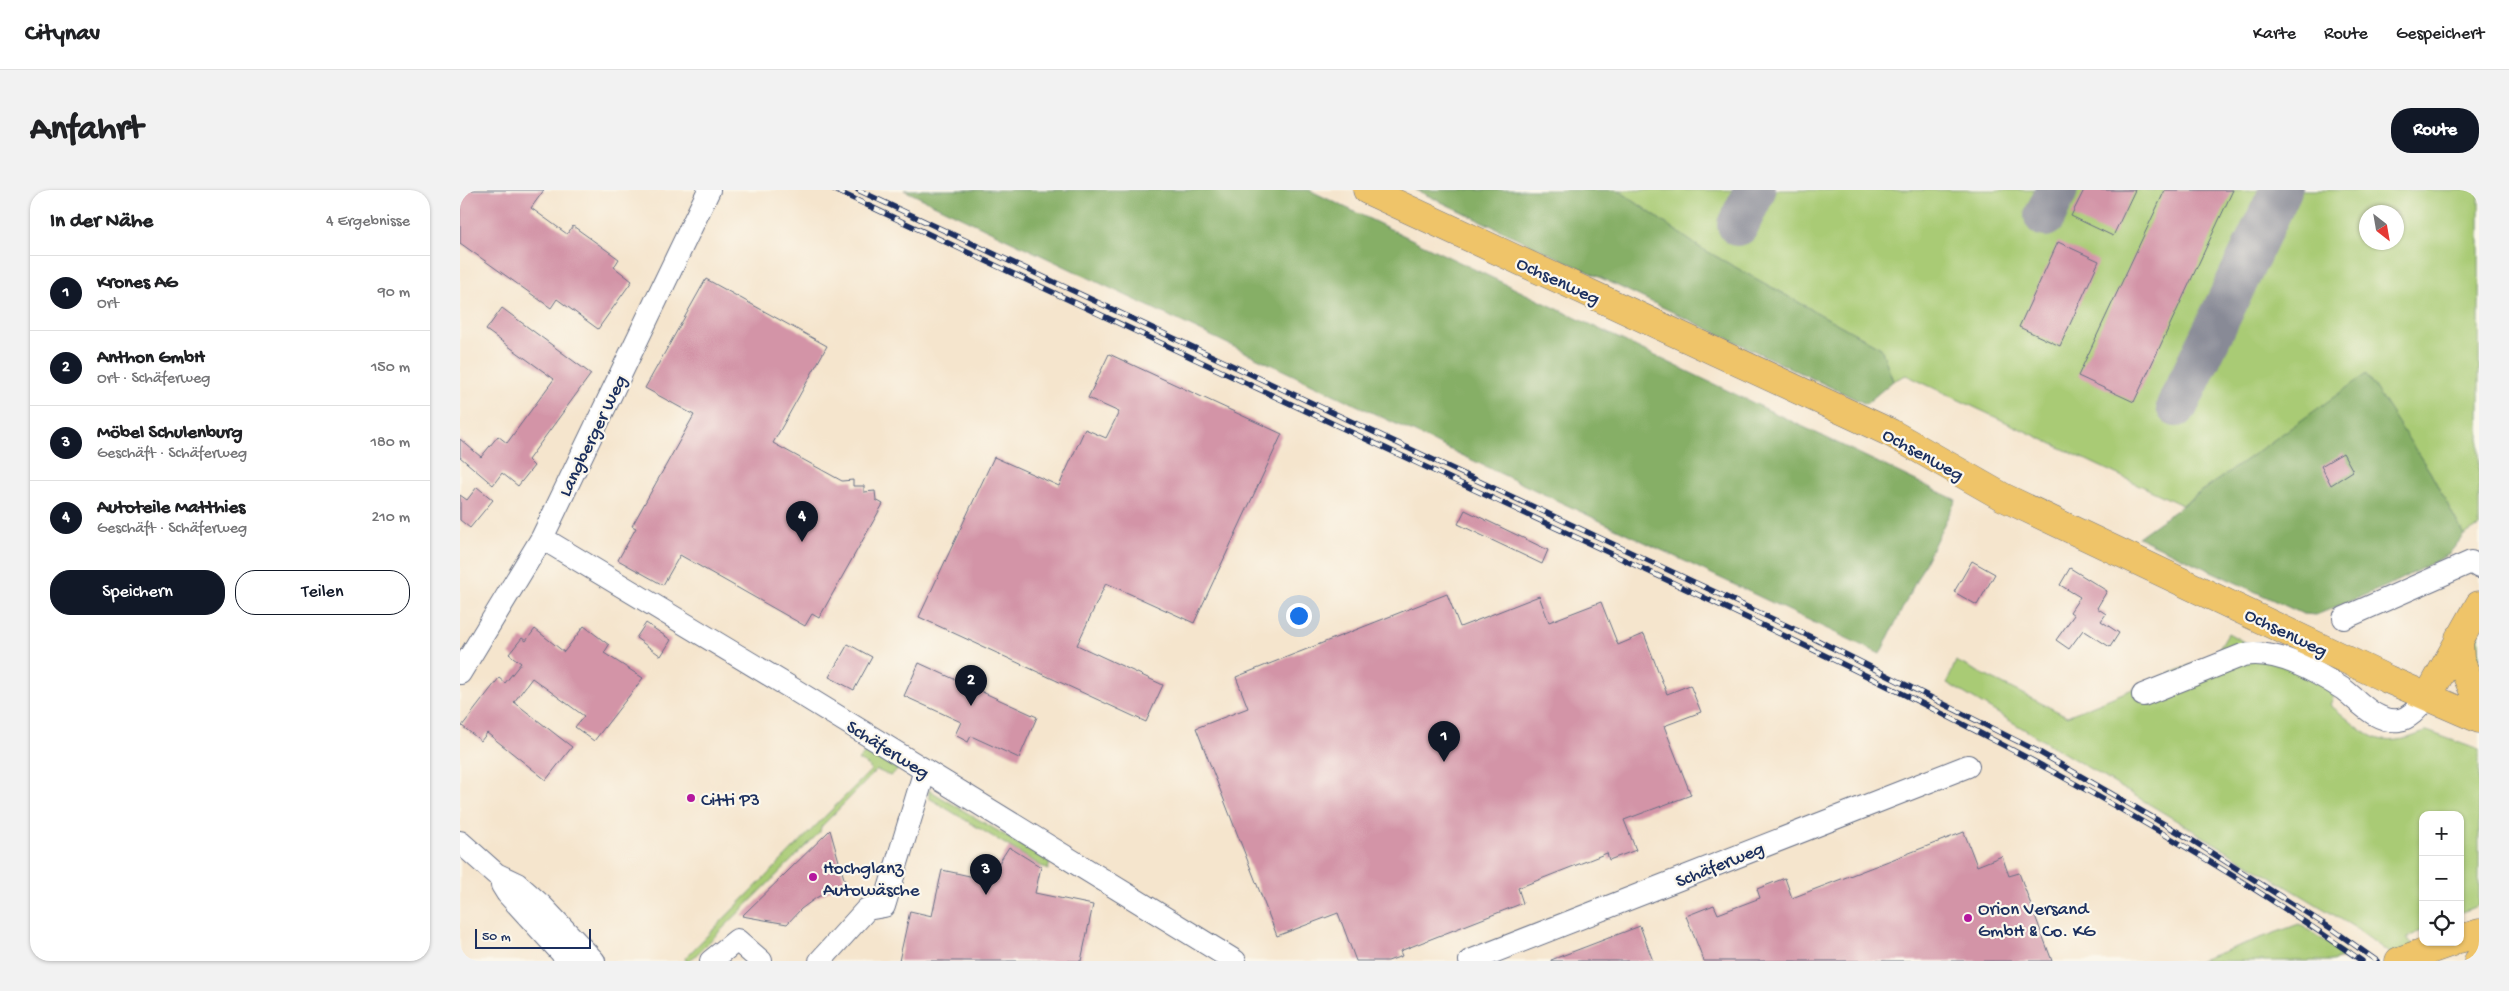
<!DOCTYPE html>
<html lang="de">
<head>
<meta charset="utf-8">
<style>
	:root { --surface:#fff; --page:#f2f2f2; --text:#202124; --muted:#757577; --line:#e0e0e0; --accent:#111827 }
	body { margin:0; font-family:"Gochi Hand",sans-serif; background:var(--page); color:var(--text) }
	.controls { position:absolute; right:15px; bottom:15px; display:grid; overflow:hidden; border-radius:10px; box-shadow:0 1px 4px #0004 }
	.controls button { width:45px; height:45px; display:grid; place-items:center; padding:0; border:0; border-bottom:1px solid var(--line); background:var(--surface); color:var(--text); font:25px sans-serif }
	.compass { position:absolute; left:1899px; top:15px; width:45px; height:45px; border-radius:50%; background:var(--surface); box-shadow:0 1px 4px #0004; rotate:149deg }
	.scale { position:absolute; left:15px; bottom:12px; width:116px; box-sizing:border-box; padding-left:5px; border:2px solid #1b2f5e; border-top:0; font-size:14px; line-height:18px; white-space:nowrap; color:#1b2f5e; -webkit-text-stroke:4px #fbf7ec; paint-order:stroke }
	.you { position:absolute; left:838px; top:425px; width:18px; height:18px; margin:-12px; border:4px solid #fff; border-radius:50%; background:#1a73e8; box-shadow:0 0 0 8px #1a73e833 }
	.badge { display:grid; place-items:center; width:32px; height:32px; border-radius:50%; background:var(--accent); color:#fff; font-size:16px; font-weight:700 }
	.pin { position:absolute; translate:-50% -41px; filter:drop-shadow(0 1px 2px #0008) }
	.pin::after { content:''; position:absolute; top:26px; width:18px; height:15px; background:inherit; clip-path:polygon(0 0,100% 0,50% 100%) }
	.list { margin:0; padding:0; list-style:none }
	h2 { display:flex; justify-content:space-between; align-items:center; height:65px; margin:0; padding:0 20px; font-size:21px }
	h2 small { font-size:16px; font-weight:400; color:var(--muted) }
	.list li { display:grid; grid-template-columns:32px 1fr auto; gap:15px; align-items:center; box-sizing:border-box; height:75px; padding:0 20px; border-top:1px solid var(--line) }
	.list b { display:block; font-size:19px; white-space:nowrap }
	.list p { margin:0; font-size:16px; white-space:nowrap; color:var(--muted) }
	.list em { font-size:16px; font-style:normal; color:var(--muted) }
	.actions { display:flex; gap:10px; padding:15px 20px }
	.actions a { flex:1; padding:11px 0; border:1px solid var(--accent); border-radius:20px; text-align:center; font-size:18px; color:var(--accent) }
	.actions .main { background:var(--accent); color:#fff }
	.icon { flex:none; width:28px; height:28px; fill:none; stroke:currentColor; stroke-width:2; stroke-linecap:round; stroke-linejoin:round }
	.map { position:relative; flex:none; width:2019px; height:771px; overflow:hidden; border-radius:20px }
	header { display:flex; align-items:center; gap:30px; box-sizing:border-box; height:70px; padding:0 25px; background:var(--surface); border-bottom:1px solid var(--line) }
	header strong { font-size:24px }
	nav { display:flex; gap:28px; margin-inline-start:auto; font-size:18px }
	.intro { display:flex; align-items:center; justify-content:space-between; box-sizing:border-box; height:120px; padding:0 30px }
	h1 { margin:0; font-size:35px }
	.button { padding:12px 22px; border-radius:20px; background:var(--accent); color:#fff; font-size:18px; font-weight:700 }
	main { display:flex; gap:30px; padding:0 30px }
	aside { flex:1; background:var(--surface); border-radius:20px; box-shadow:0 1px 4px #0004 }
	.map>svg:first-child { display:block }
	.green { fill:#a9cb74; stroke:#627d69; fill-rule:evenodd }
	.forest { fill:#86af66; stroke:#506f62 }
	.lines { fill:none; stroke-linecap:round; stroke-linejoin:round }
	.taxiway { stroke:#888a96; stroke-width:42 }
	.building { fill:#d394a7 }
	.minor-casing { stroke:#676f85; stroke-width:24 }
	.major-casing { stroke:#676f85; stroke-width:29 }
	.highway-casing { stroke:#676f85; stroke-width:29 }
	.minor { stroke:#fff; stroke-width:22 }
	.major { stroke:#efc469; stroke-width:28 }
	.highway { stroke:#efc469; stroke-width:28 }
	.rail-casing { stroke:#1b2f5e; stroke-width:5.5 }
	.rail { stroke:#fbf7ec; stroke-width:4; stroke-dasharray:11; stroke-linecap:butt }
	.poi-dot { fill:#b5179e; stroke:#fbf7ec; stroke-width:2 }
	.labels { text-anchor:middle; stroke-width:4.5; stroke-linejoin:round; paint-order:stroke }
	.street-label { font-size:19px; fill:#1b2f5e; stroke:#fbf7ec }
	.poi-label { font-size:19px; fill:#1b2f5e; stroke:#fbf7ec; text-anchor:start }
</style>
</head>
<body>
<header>
<strong>Citynav</strong>
<nav><a>Karte</a><a>Route</a><a>Gespeichert</a></nav>
</header>
<div class="intro"><h1>Anfahrt</h1><a class="button">Route</a></div>
<main>
<aside>
<h2>In der Nähe<small>4 Ergebnisse</small></h2>
<ul class="list">
<li><span class="badge">1</span><div><b>Krones AG</b><p>Ort</p></div><em>90 m</em></li>
<li><span class="badge">2</span><div><b>Anthon GmbH</b><p>Ort · Schäferweg</p></div><em>150 m</em></li>
<li><span class="badge">3</span><div><b>Möbel Schulenburg</b><p>Geschäft · Schäferweg</p></div><em>180 m</em></li>
<li><span class="badge">4</span><div><b>Autoteile Matthies</b><p>Geschäft · Schäferweg</p></div><em>210 m</em></li>
</ul>
<div class="actions"><a class="main">Speichern</a><a>Teilen</a></div>
</aside>
<div class="map">
<svg width="2019" height="771" viewBox="0 0 2019 771">
	<rect width="100%" height="100%" fill="#fbf7ec"/>
	<filter id="ink" filterUnits="userSpaceOnUse"><feTurbulence type="fractalNoise" baseFrequency=".02" numOctaves="2"/><feDisplacementMap in="SourceGraphic" scale="10" xChannelSelector="R" yChannelSelector="G"/><feConvolveMatrix kernelMatrix="1 2 1 2 8 2 1 2 1" color-interpolation-filters="sRGB"/></filter>
	<filter id="wash" filterUnits="userSpaceOnUse"><feTurbulence type="fractalNoise" baseFrequency=".0096" numOctaves="4" result="noise"/><feDisplacementMap in="SourceGraphic" scale="20" xChannelSelector="R" yChannelSelector="G"/><feGaussianBlur stdDeviation="1.12" result="paint"/><feColorMatrix in="noise" values="0 0 0 0 0 0 0 0 0 0 0 0 0 0 0 0 0 1.4 0 .05"/><feComposite in="paint" operator="in"/></filter>
	<g filter="url(#wash)">
		<rect width="100%" height="100%" fill="#f5e5cd"/>
		<path class="green" d="M1158,0H2019V336L2004,345L1970,282L1906,185L1722,315L1446,185L1433,191L1421,158L1239,57ZM1906,22H1936V52H1906Z
			M2019,441V489C2014,472 2011,458 2019,441Z
			M1768,443L1870,500L1874,505L1870,515C1908,544 1916,563 1967,541L2019,560V715L2000,723V625H1963V740L1946,748L1974,771H1940L1894,737L1487,493L1496,471L1607,526L1755,465Z
			M406,562L439,579L430,586L417,580L361,637L360,642L230,771H226L225,768L411,580L408,575L398,570Z
			M469,600L590,672L588,680L469,608Z
			M1839,734L1888,766L1871,771H1738Z"/>
		<path class="forest" d="M444,0H849L1496,310L1420,464Z
			M956,0H1158L1239,57L1421,158L1433,191L1406,214Z
			M1906,184L1970,282L2004,345L1988,365L1927,396L1856,425L1843,424L1678,347Z"/>
		<g class="lines">
			<path class="taxiway" d="M1585,26L1597,0
				M1278,35L1295,0
				M1717,216L1821,0"/>
		</g>
		<g id="blocks">
			<path class="building" d="M0,0H84L71,18L107,44L113,36L159,69L154,77L172,91L138,139L97,109L91,118L0,53Z
				M1624,0H1675L1653,46L1611,26Z
				M1705,0H1773L1674,212L1618,186Z
				M1598,52L1639,71L1600,156L1559,137Z
				M246,89L367,156L313,253L382,291L393,290V296H404V302L415,301L416,310L423,314L359,428L352,424L345,436L220,365L203,395L158,370L176,338L172,336L234,225L185,198Z
				M42,118L131,184L68,270L74,276L58,296L42,283L33,295L0,267V249L21,267L38,246L47,253L94,189L26,140Z
				M649,164L822,244L734,433L646,393L617,455L703,495L686,532L459,427L534,267L599,296L625,239L646,248L659,222L628,208Z
				M1883,263L1893,281L1871,295L1861,276Z
				M17,297L33,310L10,338L0,330V305L7,310Z
				M1005,320L1088,360L1082,374L998,334Z
				M1512,371L1535,384L1517,415L1494,402Z
				M1610,378L1647,401L1637,418L1646,424L1641,431L1659,443L1650,457L1623,440L1609,459L1596,450L1614,425L1610,422L1620,407L1600,395Z
				M987,404L1000,437L1079,406L1089,432L1141,412L1158,455L1184,444L1207,504L1230,495L1241,522L1204,536L1231,605L1164,630L1176,660L1149,670L1147,663L1058,698L1063,713L940,761L942,766L928,771H896L878,723L817,746L736,538L788,518L776,487Z
				M186,433L211,450L201,466L176,448Z
				M124,436L149,455L144,463L183,488L134,551L115,537L124,526L72,488L54,512L112,557L86,590L27,543L21,551L2,536L39,488L45,493L61,473L49,464L62,448L66,451L75,439L104,462Z
				M388,454L412,467L394,500L369,487Z
				M459,473L577,527L559,568L511,546L508,552L495,545L501,532L444,506Z
				M370,640L385,692L356,708L341,719L327,734L282,726Z
				M1504,642L1517,676L1542,666L1549,686L1559,683L1592,771H1244L1226,726L1254,715L1258,724L1300,708L1297,699L1325,688L1332,708Z
				M549,657L581,677L575,703L633,715L621,771H439L450,721L472,726L482,680L528,690Z
				M1180,736L1193,771H1091V770Z"/>
		</g>
	</g>
	<g filter="url(#ink)">
		<use href="#blocks" fill-opacity="0" stroke="#676f85" stroke-width="1"/>
		<g class="lines">
			<defs>
				<path id="minor" d="M82,348L333,499L775,771
					M1884,428L2011,372L2019,377
					M0,483L82,348L249,0
					M1683,505L1783,465C1817,459 1855,481 1883,499C1899,511 1916,533 1939,530C1952,528 1960,515 1968,506
					M0,652L36,684L57,694L82,716L134,771
					M42,695L47,703L109,771
					M251,771L277,750L301,771
					M360,771L407,719L424,716L465,580
					M1010,771L1508,576"/>
				<path id="major" d="M907,0L1431,243L1543,307L1927,489L2019,529
					M1999,448L2000,470L2019,514
					M1968,506L2019,415"/>
				<path id="highway" d="M2000,749L2019,743
					M1939,771L1992,752
					M2018,771H2019"/>
			</defs>
			<use href="#minor" class="minor-casing"/>
			<use href="#major" class="major-casing"/>
			<use href="#highway" class="highway-casing"/>
			<use href="#minor" class="minor"/>
			<use href="#major" class="major"/>
			<use href="#highway" class="highway"/>
			<defs>
				<path id="rail" d="M375,0C630,120 884,239 1139,358C1400,481 1665,604 1902,771
					M398,0L1351,447L1579,562L1730,649L1872,739L1917,771"/>
			</defs>
			<use href="#rail" class="rail-casing"/>
			<use href="#rail" class="rail"/>
		</g>
	</g>
	<g class="poi-dot">
		<circle cx="231" cy="608" r="5"/>
		<circle cx="353" cy="687" r="5"/>
		<circle cx="1508" cy="728" r="5"/>
	</g>
	<g class="labels">
		<g class="street-label">
			<text transform="translate(1099 89) rotate(25)" y="7">Ochsenweg</text>
			<text transform="translate(131 245) rotate(-64)" y="7">Langberger Weg</text>
			<text transform="translate(1464 263) rotate(29)" y="7">Ochsenweg</text>
			<text transform="translate(1827 441) rotate(26)" y="7">Ochsenweg</text>
			<text transform="translate(429 558) rotate(32)" y="7">Schäferweg</text>
			<text transform="translate(1259 673) rotate(-22)" y="7">Schäferweg</text>
		</g>
		<g class="poi-label">
			<text x="241" y="615">Citti P3</text>
			<text x="363" y="683">Hochglanz<tspan x="363" dy="22">Autowäsche</tspan></text>
			<text x="1518" y="724">Orion Versand<tspan x="1518" dy="22">GmbH &amp; Co. KG</tspan></text>
		</g>
	</g>
</svg>
<div class="controls">
<button>+</button>
<button>−</button>
<button><svg class="icon" aria-label="locate" viewBox="0 0 24 24"><circle cx="12" cy="12" r="6"/><path d="M12 2v4M12 18v4M2 12h4M18 12h4"/></svg></button>
</div>
<svg class="compass" viewBox="-18 -18 36 36"><path d="M0-13l5 13h-10z" fill="#e53935"/><path d="M0 13l5-13h-10z" fill="#757577"/></svg>
<div class="scale">50 m</div>
<div class="you"></div>
<div class="pin badge" style="left:984px;top:572px">1</div>
<div class="pin badge" style="left:511px;top:516px">2</div>
<div class="pin badge" style="left:526px;top:705px">3</div>
<div class="pin badge" style="left:342px;top:352px">4</div>
</div>
</main>
</body>
</html>
